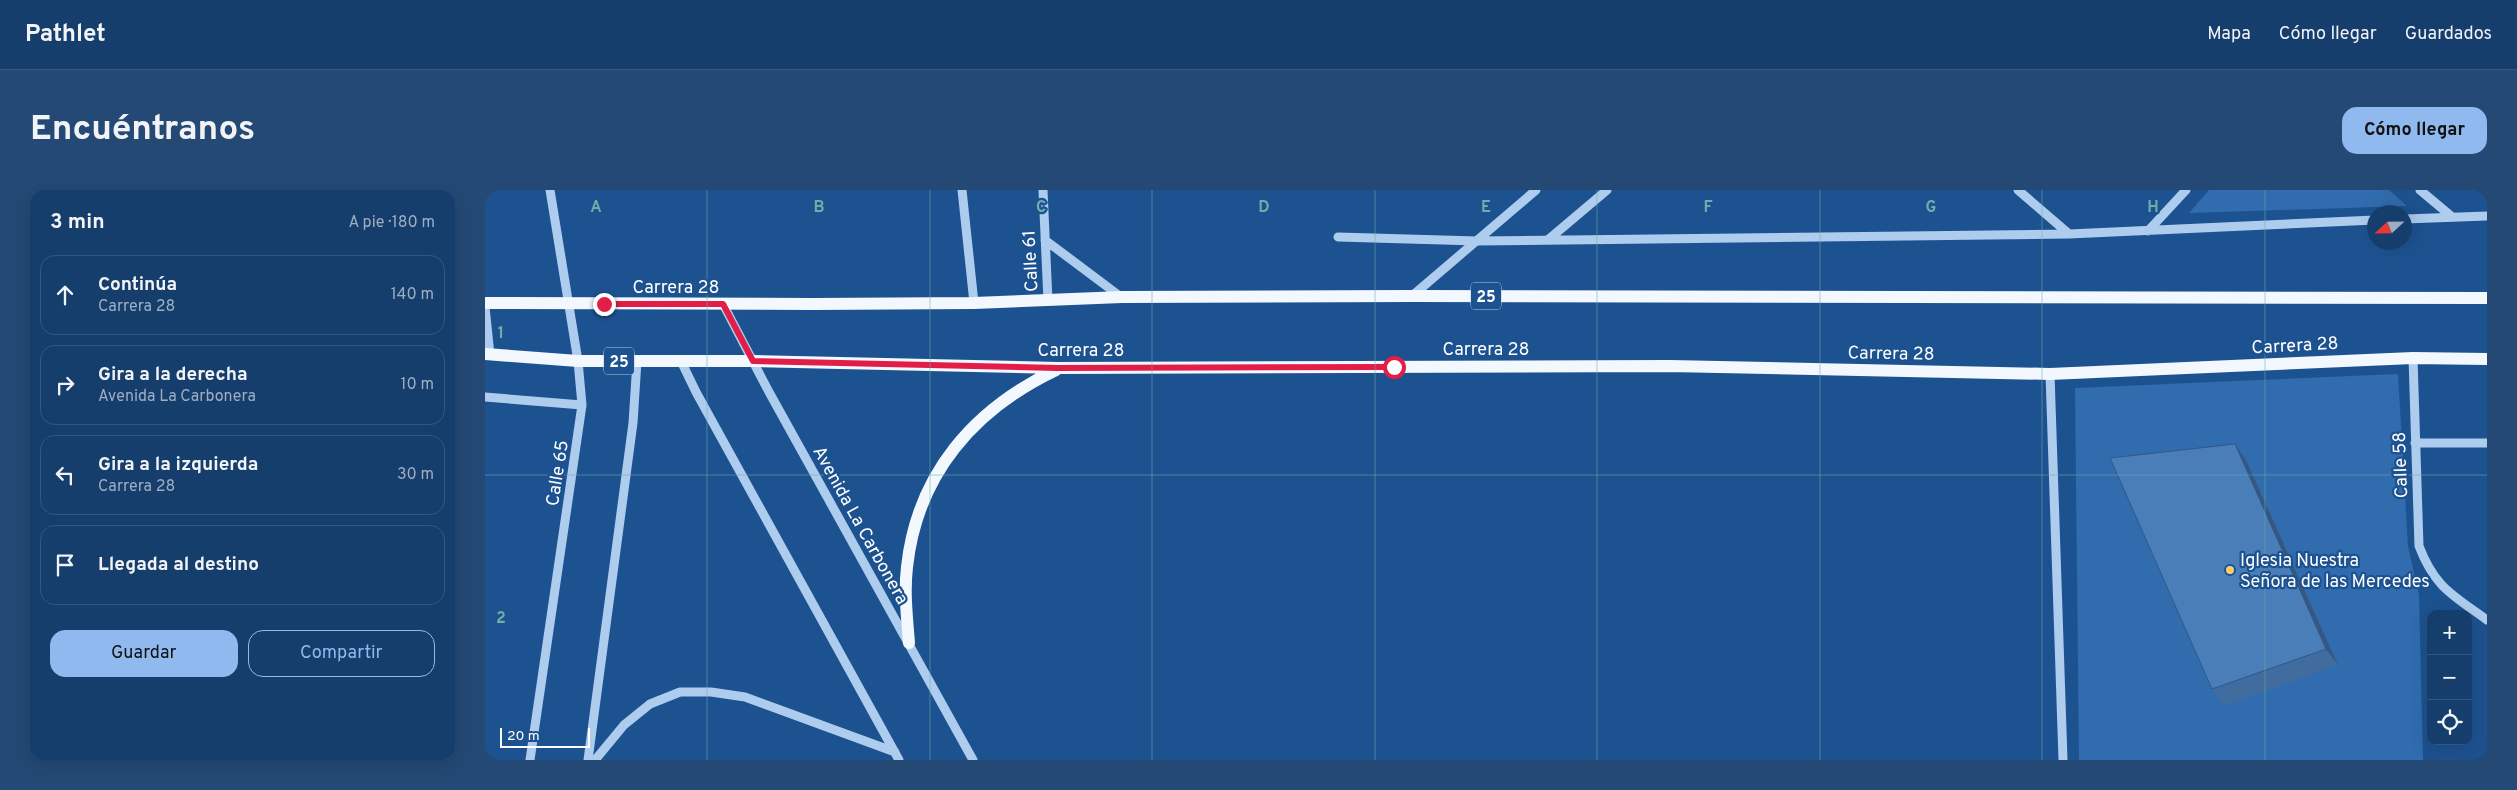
<!DOCTYPE html>
<html lang="es">
<head>
<meta charset="utf-8">
<style>
	:root { --surface:#163e6c; --page:#234974; --text:#f1f3f6; --muted:#9eaec2; --line:#35577f; --accent:#90b9f0 }
	body { margin:0; font-family:Overpass,sans-serif; background:var(--page); color:var(--text) }
	.controls { position:absolute; right:15px; bottom:15px; display:grid; overflow:hidden; border-radius:10px; box-shadow:0 5px 20px #0002 }
	.controls button { width:45px; height:45px; display:grid; place-items:center; padding:0; border:0; border-bottom:1px solid var(--line); background:var(--surface); color:var(--text); font:25px sans-serif }
	.compass { position:absolute; left:1882px; top:15px; width:45px; height:45px; border-radius:50%; background:var(--surface); box-shadow:0 5px 20px #0002; rotate:248deg }
	.scale { position:absolute; left:15px; bottom:12px; width:90px; box-sizing:border-box; padding-left:5px; border:2px solid #fff; border-top:0; font-size:14px; line-height:18px; white-space:nowrap; color:#fff; -webkit-text-stroke:4px #1d5290; paint-order:stroke }
	.stop { position:absolute; width:15px; height:15px; margin:-11px; border:4px solid #e11d48; border-radius:50%; background:#fff }
	.stop.end { background:#e11d48; border-color:#fff; box-shadow:0 1px 5px #0008 }
	.list { margin:0; padding:0; list-style:none }
	h2 { display:flex; justify-content:space-between; align-items:center; height:65px; margin:0; padding:0 20px; font-size:21px }
	h2 small { font-size:16px; font-weight:400; color:var(--muted) }
	.list li { display:grid; grid-template-columns:32px 1fr auto; gap:15px; align-items:center; box-sizing:border-box; height:80px; margin:0 10px 10px; padding:0 10px; border:1px solid var(--line); border-radius:15px }
	.list b { display:block; font-size:19px; white-space:nowrap }
	.list p { margin:0; font-size:16px; white-space:nowrap; color:var(--muted) }
	.list em { font-size:16px; font-style:normal; color:var(--muted) }
	.actions { display:flex; gap:10px; padding:15px 20px }
	.actions a { flex:1; padding:11px 0; border:1px solid var(--accent); border-radius:15px; text-align:center; font-size:18px; color:var(--accent) }
	.actions .main { background:var(--accent); color:#111 }
	.icon { flex:none; width:28px; height:28px; fill:none; stroke:currentColor; stroke-width:2; stroke-linecap:round; stroke-linejoin:round }
	.map { position:relative; flex:none; width:2002px; height:570px; overflow:hidden; border-radius:15px }
	header { display:flex; align-items:center; gap:30px; box-sizing:border-box; height:70px; padding:0 25px; background:var(--surface); border-bottom:1px solid var(--line) }
	header strong { font-size:24px }
	nav { display:flex; gap:28px; margin-inline-start:auto; font-size:18px }
	.intro { display:flex; align-items:center; justify-content:space-between; box-sizing:border-box; height:120px; padding:0 30px }
	h1 { margin:0; font-size:35px }
	.button { padding:12px 22px; border-radius:15px; background:var(--accent); color:#111; font-size:18px; font-weight:700 }
	main { display:flex; gap:30px; padding:0 30px }
	aside { flex:1; background:var(--surface); border-radius:15px; box-shadow:0 5px 20px #0002 }
	.map>svg:first-child { display:block }
	.green { fill:#306cae }
	.lines { fill:none; stroke-linecap:round; stroke-linejoin:round }
	.minor { stroke:#adccee; stroke-width:9 }
	.major { stroke:#f3f8ff; stroke-width:12 }
	.wall { fill:#406c9f }
	.shaded-wall { fill:#345882 }
	.building { fill:#4a7eb9; stroke:#345882 }
	.route { stroke:#e11d48; stroke-width:6 }
	.grid { fill:none; stroke:#6fada8; stroke-width:1; stroke-opacity:0.55 }
	.poi-dot { fill:#fdcf6b; stroke:#1d5290; stroke-width:2 }
	.labels { text-anchor:middle; stroke-width:4.5; stroke-linejoin:round; paint-order:stroke }
	.shield { fill:#1d5290; stroke:#bbcbde; stroke-width:1 }
	.shield-label { font-size:16px; font-weight:bold; fill:#fff }
	.street-label { font-size:18px; fill:#fff; stroke:#1d5290 }
	.poi-label { font-size:18px; fill:#fff; stroke:#1d5290; text-anchor:start }
	.grid-label { font-size:16px; text-anchor:middle; font-weight:bold; fill:#6fada8; stroke:#1d5290; stroke-width:4.5; stroke-linejoin:round; paint-order:stroke }
</style>
</head>
<body>
<header>
<strong>Pathlet</strong>
<nav><a>Mapa</a><a>Cómo llegar</a><a>Guardados</a></nav>
</header>
<div class="intro"><h1>Encuéntranos</h1><a class="button">Cómo llegar</a></div>
<main>
<aside>
<h2>3 min<small>A pie · 180 m</small></h2>
<ul class="list">
<li><svg class="icon" aria-label="ahead" viewBox="0 0 24 24"><path d="M12 20V5M6 11l6-6 6 6"/></svg><div><b>Continúa</b><p>Carrera 28</p></div><em>140 m</em></li>
<li><svg class="icon" aria-label="right" viewBox="0 0 24 24"><path d="M7 20v-9h11M14 6l5 5-5 5"/></svg><div><b>Gira a la derecha</b><p>Avenida La Carbonera</p></div><em>10 m</em></li>
<li><svg class="icon" aria-label="left" viewBox="0 0 24 24"><path d="M17 20v-9H6M10 6l-5 5 5 5"/></svg><div><b>Gira a la izquierda</b><p>Carrera 28</p></div><em>30 m</em></li>
<li><svg class="icon" aria-label="arrive" viewBox="0 0 24 24"><path d="M6 21V4h12l-3 4 3 4H6"/></svg><div><b>Llegada al destino</b></div></li>
</ul>
<div class="actions"><a class="main">Guardar</a><a>Compartir</a></div>
</aside>
<div class="map">
<svg width="2002" height="570" viewBox="0 0 2002 570">
	<rect width="100%" height="100%" fill="#1d5290"/>
	<path class="green" d="M1724,0H1904L1922,16L1704,23Z
		M1913,184L1923,356L1934,405L1938,570H1594L1590,198Z"/>
	<g class="lines">
		<path class="minor" d="M477,0L489,113
			M558,0L563,111
			M1533,0L1584,44
			M1935,0L1966,26
			M1920,29L2002,26
			M1663,41L1701,0
			M853,47L992,51L1584,44L1890,30
			M1064,49L1122,0
			M560,50L636,107
			M927,106L1051,0
			M238,114L284,202L488,570
			M0,117L5,165
			M1928,168L1934,356C1950,398 1968,405 2002,430
			M196,171L211,202L414,570
			M1565,184L1578,570
			M0,207L97,215
			M1930,253H2002
			M45,570L97,215L93,171L65,0
			M103,570L148,233L152,171
			M110,570L139,535L165,514L195,502H226L260,507L410,562"/>
		<path class="major" d="M0,113L328,114L489,113L637,107L927,106L2002,108
			M0,164L93,171H269L573,178L1185,176L1565,184L1928,168L2002,169
			M424,453C422,427 419,402 422,377C432,284 489,219 571,180"/>
	</g>
	<path class="wall" d="M1761,270L1853,475L1739,516L1727,499Z"/>
	<path class="shaded-wall" d="M1750,254L1761,270L1853,475L1841,459Z"/>
	<path class="building" d="M1750,254L1841,459L1727,499L1625,268Z"/>
	<g class="lines">
		<path class="route" d="M119,114H238L268,171L573,178L909,177"/>
	</g>
	<path class="grid" d="M222,0V570M445,0V570M667,0V570M890,0V570M1112,0V570M1335,0V570M1557,0V570M1780,0V570M0,285H2002"/>
	<circle class="poi-dot" cx="1745" cy="380" r="5"/>
	<g class="labels">
		<g class="shield">
			<rect x="986" y="92.5" width="30" height="27" rx="4"/>
			<rect x="119" y="157.5" width="30" height="27" rx="4"/>
		</g>
		<g class="shield-label">
			<text x="1001" y="112">25</text>
			<text x="134" y="177">25</text>
		</g>
		<g class="street-label">
			<text transform="translate(545 71) rotate(-93)" y="6">Calle 61</text>
			<text x="191" y="103">Carrera 28</text>
			<text transform="translate(1810 155) rotate(-3)" y="6">Carrera 28</text>
			<text x="1001" y="165">Carrera 28</text>
			<text x="596" y="166">Carrera 28</text>
			<text transform="translate(1406 163) rotate(1)" y="6">Carrera 28</text>
			<text transform="translate(1915 275) rotate(-92)" y="6">Calle 58</text>
			<text transform="translate(72 283) rotate(-81)" y="6">Calle 65</text>
			<text transform="translate(376 335) rotate(61)" y="6">Avenida La Carbonera</text>
		</g>
		<g class="poi-label">
			<text x="1755" y="376">Iglesia Nuestra<tspan x="1755" dy="21">Señora de las Mercedes</tspan></text>
		</g>
	</g>
	<g class="grid-label">
		<text x="111" y="22">A</text>
		<text x="334" y="22">B</text>
		<text x="556" y="22">C</text>
		<text x="779" y="22">D</text>
		<text x="1001" y="22">E</text>
		<text x="1223" y="22">F</text>
		<text x="1446" y="22">G</text>
		<text x="1668" y="22">H</text>
		<text x="16" y="148">1</text>
		<text x="16" y="433">2</text>
	</g>
</svg>
<div class="controls">
<button>+</button>
<button>−</button>
<button><svg class="icon" aria-label="locate" viewBox="0 0 24 24"><circle cx="12" cy="12" r="6"/><path d="M12 2v4M12 18v4M2 12h4M18 12h4"/></svg></button>
</div>
<svg class="compass" viewBox="-18 -18 36 36"><path d="M0-13l5 13h-10z" fill="#e53935"/><path d="M0 13l5-13h-10z" fill="#9eaec2"/></svg>
<div class="scale">20 m</div>
<div class="stop" style="left:909px;top:177px"></div>
<div class="stop end" style="left:119px;top:114px"></div>
</div>
</main>
</body>
</html>
